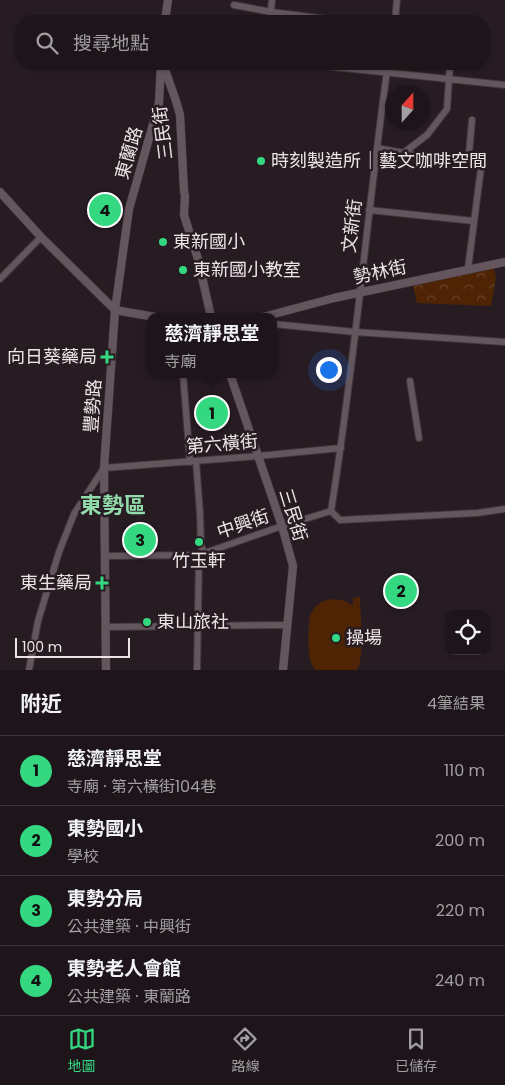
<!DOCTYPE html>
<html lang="zh-TW">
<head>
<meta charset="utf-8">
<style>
	:root { --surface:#1e151a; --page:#261e23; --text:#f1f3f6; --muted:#a19fa2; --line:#3c3439; --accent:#34d881 }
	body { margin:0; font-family:Poppins,"Noto Sans TC",sans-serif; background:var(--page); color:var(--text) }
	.controls { position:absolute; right:15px; bottom:15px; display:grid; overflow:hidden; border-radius:10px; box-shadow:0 1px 4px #0004 }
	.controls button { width:45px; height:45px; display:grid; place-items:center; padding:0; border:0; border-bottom:1px solid var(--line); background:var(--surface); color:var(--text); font:25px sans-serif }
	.compass { position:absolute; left:385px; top:85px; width:45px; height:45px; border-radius:50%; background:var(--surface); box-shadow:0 1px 4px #0004; rotate:21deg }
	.scale { position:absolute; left:15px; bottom:12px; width:115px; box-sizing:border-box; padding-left:5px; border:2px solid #ede4e8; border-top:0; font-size:14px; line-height:18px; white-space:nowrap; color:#ede4e8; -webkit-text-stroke:4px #281c23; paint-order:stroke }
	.you { position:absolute; left:328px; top:369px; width:18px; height:18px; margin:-12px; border:4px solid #fff; border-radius:50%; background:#1a73e8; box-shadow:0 0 0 8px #1a73e833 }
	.badge { display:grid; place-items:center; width:32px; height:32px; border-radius:50%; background:var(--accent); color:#111; font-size:16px; font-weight:700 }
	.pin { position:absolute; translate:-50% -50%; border:2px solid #fff; box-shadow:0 1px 5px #0006 }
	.popup { position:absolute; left:147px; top:313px; width:130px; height:65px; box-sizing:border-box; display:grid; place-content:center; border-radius:10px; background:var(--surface); filter:drop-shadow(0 1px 4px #0005); font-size:16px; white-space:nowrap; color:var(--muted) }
	.popup b { font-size:19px; color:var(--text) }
	.popup::after { content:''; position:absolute; left:50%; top:100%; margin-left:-10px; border:10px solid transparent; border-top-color:var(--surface) }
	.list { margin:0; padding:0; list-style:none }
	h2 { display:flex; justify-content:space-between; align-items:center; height:65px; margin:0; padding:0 20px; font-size:21px }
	h2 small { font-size:16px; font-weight:400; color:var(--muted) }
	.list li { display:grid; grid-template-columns:32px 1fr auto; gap:15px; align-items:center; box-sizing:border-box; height:70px; padding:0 20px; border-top:1px solid var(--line) }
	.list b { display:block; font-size:19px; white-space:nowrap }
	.list p { margin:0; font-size:16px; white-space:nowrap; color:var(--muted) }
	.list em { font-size:16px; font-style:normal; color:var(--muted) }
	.icon { flex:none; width:28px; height:28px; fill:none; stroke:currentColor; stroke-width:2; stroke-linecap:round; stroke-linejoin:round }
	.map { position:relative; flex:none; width:505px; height:670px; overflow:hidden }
	.search { position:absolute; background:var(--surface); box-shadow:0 1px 4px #0004; left:15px; right:15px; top:15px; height:55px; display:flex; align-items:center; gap:12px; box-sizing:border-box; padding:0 18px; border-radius:20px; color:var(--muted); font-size:19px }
	.sheet { height:345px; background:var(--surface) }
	nav { display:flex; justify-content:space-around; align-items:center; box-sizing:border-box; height:70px; border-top:1px solid var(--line); background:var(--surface); font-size:14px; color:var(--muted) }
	nav a { display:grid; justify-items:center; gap:2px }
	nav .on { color:var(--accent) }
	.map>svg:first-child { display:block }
	.park { fill:url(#park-crowns) }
	.pitch { fill:#4e2405 }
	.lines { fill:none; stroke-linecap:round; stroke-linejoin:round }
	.minor-casing { stroke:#41373c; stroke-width:8 }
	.tertiary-casing { stroke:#41373c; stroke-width:9 }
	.minor { stroke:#65565e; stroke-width:6 }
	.tertiary { stroke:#65565e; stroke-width:8 }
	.poi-dot { fill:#34d881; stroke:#281c23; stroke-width:2 }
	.labels { text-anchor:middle; stroke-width:5; stroke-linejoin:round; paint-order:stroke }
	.street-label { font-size:18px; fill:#ede4e8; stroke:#281c23 }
	.poi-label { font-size:18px; fill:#ede4e8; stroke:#281c23; text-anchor:start }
	.district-label { font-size:22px; font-weight:bold; fill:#92dbab; stroke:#281c23 }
</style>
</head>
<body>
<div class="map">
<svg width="505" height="670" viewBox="0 0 505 670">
	<defs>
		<pattern id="park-crowns" width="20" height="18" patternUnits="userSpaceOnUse" patternTransform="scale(1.25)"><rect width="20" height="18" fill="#4e2405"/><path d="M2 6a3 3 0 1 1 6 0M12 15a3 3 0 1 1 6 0" fill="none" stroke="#684429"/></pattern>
	</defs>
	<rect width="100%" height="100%" fill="#281c23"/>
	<path class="park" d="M494,268L496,278L491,306L417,303L413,285Z"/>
	<path class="pitch" d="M360,597C360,614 365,657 357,670H315C313,667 311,663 310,659C308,652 308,623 310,616C316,597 340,595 353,606V598Z"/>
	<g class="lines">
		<defs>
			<path id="minor" d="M234,5L271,12L342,21
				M270,21L272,0
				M395,21L397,0
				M306,64L505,85
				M377,148L468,165L472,120
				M402,154L427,135L447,109L450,64
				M369,210L474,221
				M468,269L481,168
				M0,279L41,237
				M273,324L355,332L505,342
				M183,374L190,462
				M410,381L419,438
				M196,461L200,514L201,545L204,554
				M331,511C355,363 367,213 388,64
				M105,556L199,555L282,526L331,511L340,520L477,513L505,509
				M105,627L288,625
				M29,670L38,621L59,552L74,514L104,468L258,456L341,448
				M197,670L199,555"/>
			<path id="tertiary" d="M165,21L168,0
				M163,64L176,101L180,115L184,191L185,196L184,215L198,259L211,317
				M0,192L41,237L115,310
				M115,310L155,317
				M263,317L334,298L505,262
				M230,374L282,526L293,566L283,670
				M106,670L104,468L115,310L129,209L159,103L161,64"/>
		</defs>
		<use href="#minor" class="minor-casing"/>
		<use href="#tertiary" class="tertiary-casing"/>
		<use href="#minor" class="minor"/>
		<use href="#tertiary" class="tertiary"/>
	</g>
	<g class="poi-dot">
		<circle cx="261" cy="161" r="5"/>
		<circle cx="163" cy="242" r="5"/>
		<circle cx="183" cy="270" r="5"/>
		<path d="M104.5 349.5h5v5h5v5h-5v5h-5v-5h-5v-5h5z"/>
		<circle cx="199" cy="542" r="5"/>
		<path d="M99.5 575.5h5v5h5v5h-5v5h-5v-5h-5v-5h5z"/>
		<circle cx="147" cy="622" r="5"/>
		<circle cx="336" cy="638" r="5"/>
	</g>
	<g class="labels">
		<g class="street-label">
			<text transform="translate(163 133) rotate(-97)" y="6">三民街</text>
			<text transform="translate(129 153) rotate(-74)" y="6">東蘭路</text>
			<text transform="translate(352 226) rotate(-83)" y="6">文新街</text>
			<text transform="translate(380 272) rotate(-12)" y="6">勢林街</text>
			<text transform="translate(93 406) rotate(-86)" y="6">豐勢路</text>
			<text transform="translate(222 444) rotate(-5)" y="6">第六橫街</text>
			<text transform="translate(293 515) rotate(73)" y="6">三民街</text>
			<text transform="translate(243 524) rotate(-19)" y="6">中興街</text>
		</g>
		<g class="poi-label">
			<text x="271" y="167">時刻製造所｜藝文咖啡空間</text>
			<text x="173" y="248">東新國小</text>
			<text x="193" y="276">東新國小教室</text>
			<text x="97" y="363" text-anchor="end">向日葵藥局</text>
			<text x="199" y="567" text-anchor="middle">竹玉軒</text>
			<text x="92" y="589" text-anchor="end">東生藥局</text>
			<text x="157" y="628">東山旅社</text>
			<text x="346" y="644">操場</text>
		</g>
		<g class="district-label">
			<text x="113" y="513">東勢區</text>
		</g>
	</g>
</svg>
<div class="controls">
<button><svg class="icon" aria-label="locate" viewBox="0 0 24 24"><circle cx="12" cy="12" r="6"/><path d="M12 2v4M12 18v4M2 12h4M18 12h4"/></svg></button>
</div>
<svg class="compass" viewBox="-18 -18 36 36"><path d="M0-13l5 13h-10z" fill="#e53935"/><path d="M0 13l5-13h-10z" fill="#a19fa2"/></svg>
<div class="scale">100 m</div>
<div class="you"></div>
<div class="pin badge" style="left:212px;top:413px">1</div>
<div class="popup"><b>慈濟靜思堂</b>寺廟</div>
<div class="pin badge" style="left:401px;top:591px">2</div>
<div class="pin badge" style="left:140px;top:540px">3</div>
<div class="pin badge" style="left:105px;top:210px">4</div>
<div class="search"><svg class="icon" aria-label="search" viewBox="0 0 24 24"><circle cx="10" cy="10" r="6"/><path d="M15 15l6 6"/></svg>搜尋地點</div>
</div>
<section class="sheet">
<h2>附近<small>4筆結果</small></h2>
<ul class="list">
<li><span class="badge">1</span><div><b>慈濟靜思堂</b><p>寺廟 · 第六橫街104巷</p></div><em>110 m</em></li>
<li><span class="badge">2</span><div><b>東勢國小</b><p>學校</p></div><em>200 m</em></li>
<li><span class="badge">3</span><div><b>東勢分局</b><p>公共建築 · 中興街</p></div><em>220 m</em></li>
<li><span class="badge">4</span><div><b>東勢老人會館</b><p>公共建築 · 東蘭路</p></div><em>240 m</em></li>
</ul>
</section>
<nav>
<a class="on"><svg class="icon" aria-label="map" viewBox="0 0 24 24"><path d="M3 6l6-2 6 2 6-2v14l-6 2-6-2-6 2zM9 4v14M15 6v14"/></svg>地圖</a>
<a><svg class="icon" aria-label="directions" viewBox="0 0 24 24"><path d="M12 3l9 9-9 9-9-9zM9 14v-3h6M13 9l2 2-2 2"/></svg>路線</a>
<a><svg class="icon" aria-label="saved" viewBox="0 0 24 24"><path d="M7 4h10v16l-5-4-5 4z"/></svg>已儲存</a>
</nav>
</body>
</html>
